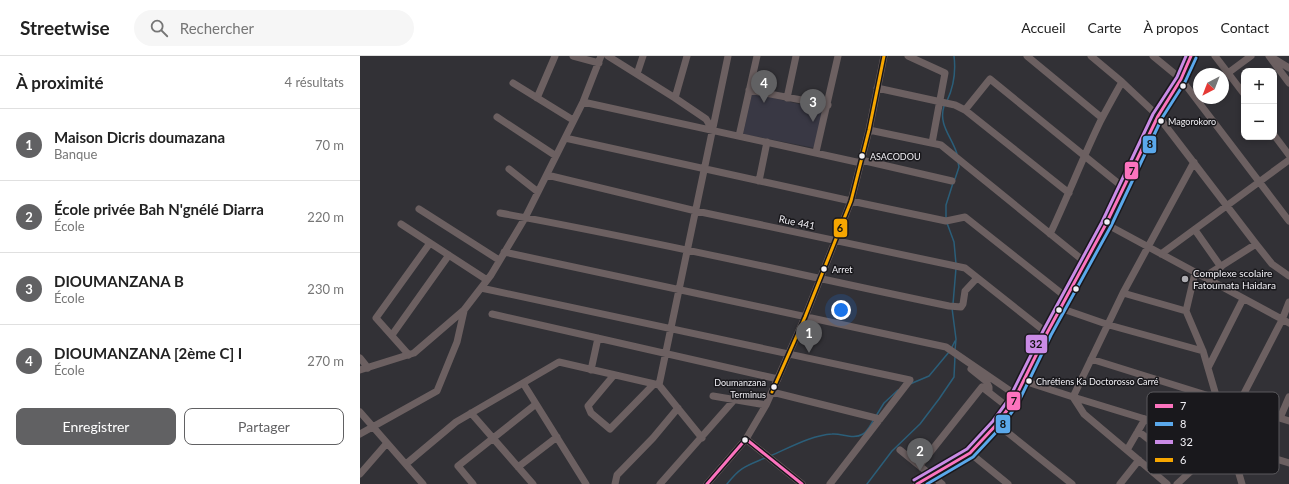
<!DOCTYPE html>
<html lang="fr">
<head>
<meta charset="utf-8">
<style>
	:root { --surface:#fff; --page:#f6f6f6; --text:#222; --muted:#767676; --line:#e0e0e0; --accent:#616163 }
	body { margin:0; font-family:Lato,sans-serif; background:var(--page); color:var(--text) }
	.controls { position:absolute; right:12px; top:12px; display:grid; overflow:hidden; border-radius:8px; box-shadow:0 2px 6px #0003 }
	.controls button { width:36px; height:36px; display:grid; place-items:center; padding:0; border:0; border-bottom:1px solid var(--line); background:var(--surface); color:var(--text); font:20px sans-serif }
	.compass { position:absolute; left:833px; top:12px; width:36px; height:36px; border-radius:50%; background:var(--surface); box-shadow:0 2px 6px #0003; rotate:222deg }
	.you { position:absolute; left:481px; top:254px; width:14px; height:14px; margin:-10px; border:3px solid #fff; border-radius:50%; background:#1a73e8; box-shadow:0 0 0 6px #1a73e833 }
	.badge { display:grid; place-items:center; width:26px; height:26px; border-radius:50%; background:var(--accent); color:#fff; font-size:13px; font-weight:700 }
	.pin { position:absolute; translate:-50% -33px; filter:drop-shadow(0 1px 2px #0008) }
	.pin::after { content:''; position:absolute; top:21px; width:14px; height:12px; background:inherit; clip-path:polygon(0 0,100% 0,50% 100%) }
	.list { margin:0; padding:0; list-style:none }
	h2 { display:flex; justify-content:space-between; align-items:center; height:52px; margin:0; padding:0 16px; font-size:17px }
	h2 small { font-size:13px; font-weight:400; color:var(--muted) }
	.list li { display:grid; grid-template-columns:26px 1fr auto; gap:12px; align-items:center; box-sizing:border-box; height:72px; padding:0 16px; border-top:1px solid var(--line) }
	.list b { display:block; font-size:15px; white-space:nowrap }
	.list p { margin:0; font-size:13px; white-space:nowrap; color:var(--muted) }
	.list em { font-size:13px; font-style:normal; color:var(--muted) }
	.actions { display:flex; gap:8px; padding:12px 16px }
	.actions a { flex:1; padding:9px 0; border:1px solid var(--accent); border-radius:8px; text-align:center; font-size:14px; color:var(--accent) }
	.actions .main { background:var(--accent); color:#fff }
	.icon { flex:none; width:22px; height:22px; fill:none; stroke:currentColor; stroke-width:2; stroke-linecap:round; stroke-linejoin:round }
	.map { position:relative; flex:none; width:929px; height:428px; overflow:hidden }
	header { display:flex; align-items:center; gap:24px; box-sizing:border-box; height:56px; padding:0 20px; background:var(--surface); border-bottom:1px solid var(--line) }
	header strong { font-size:19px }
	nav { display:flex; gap:22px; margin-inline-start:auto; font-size:14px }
	.search { width:280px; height:36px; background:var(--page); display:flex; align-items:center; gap:10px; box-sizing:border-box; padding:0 14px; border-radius:22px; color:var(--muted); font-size:15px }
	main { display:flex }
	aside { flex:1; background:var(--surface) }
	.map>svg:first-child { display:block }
	.built { fill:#393844 }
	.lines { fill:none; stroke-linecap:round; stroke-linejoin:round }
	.stream { stroke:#2b5e79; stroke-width:1.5 }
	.minor { stroke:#6c6061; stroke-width:7 }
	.bus-1-casing { stroke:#19181c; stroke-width:6 }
	.bus-2-casing { stroke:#19181c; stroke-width:6 }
	.bus-3-casing { stroke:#19181c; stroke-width:6 }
	.bus-4-casing { stroke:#19181c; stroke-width:6 }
	.bus-1 { stroke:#fc73be; stroke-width:3 }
	.bus-2 { stroke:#5aa8eb; stroke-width:3 }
	.bus-3 { stroke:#ca8be6; stroke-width:3 }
	.bus-4 { stroke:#f7a600; stroke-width:3 }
	.bus-dot { fill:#f1f0f5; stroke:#19181c; stroke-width:1.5 }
	.poi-dot { fill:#aeadb2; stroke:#19181c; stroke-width:1.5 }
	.labels { text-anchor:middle; stroke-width:3; stroke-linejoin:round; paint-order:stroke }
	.bus-label { font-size:9px; fill:#f1f0f5; stroke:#19181c; text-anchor:start }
	.street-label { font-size:10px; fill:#f1f0f5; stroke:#19181c }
	.poi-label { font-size:10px; fill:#f1f0f5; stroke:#19181c; text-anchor:start }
	.key { fill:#19181c; stroke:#5a595d; stroke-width:1 }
	.key-label { font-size:11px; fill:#f1f0f5 }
	.line-badge { stroke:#19181c; stroke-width:1.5 }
	.pale-badge-label { font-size:11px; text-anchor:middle; font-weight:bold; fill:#111 }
</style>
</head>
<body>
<header>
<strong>Streetwise</strong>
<div class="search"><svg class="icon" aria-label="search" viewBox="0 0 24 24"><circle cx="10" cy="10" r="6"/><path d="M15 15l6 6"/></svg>Rechercher</div>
<nav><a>Accueil</a><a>Carte</a><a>À propos</a><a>Contact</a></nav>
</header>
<main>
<aside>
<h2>À proximité<small>4 résultats</small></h2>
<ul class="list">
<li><span class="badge">1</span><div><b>Maison Dicris doumazana</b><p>Banque</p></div><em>70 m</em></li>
<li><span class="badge">2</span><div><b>École privée Bah N'gnélé Diarra</b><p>École</p></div><em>220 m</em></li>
<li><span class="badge">3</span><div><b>DIOUMANZANA B</b><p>École</p></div><em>230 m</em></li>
<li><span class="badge">4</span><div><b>DIOUMANZANA [2ème C] I</b><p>École</p></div><em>270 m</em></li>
</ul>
<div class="actions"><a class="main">Enregistrer</a><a>Partager</a></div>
</aside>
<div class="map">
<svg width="929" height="428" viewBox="0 0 929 428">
	<rect width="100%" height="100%" fill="#323136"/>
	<path class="built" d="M392,37L464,54L455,92L383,78Z"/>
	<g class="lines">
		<path class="stream" d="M587,45C594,30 596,16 594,0
			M584,50C578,69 592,81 597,98
			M595,123L599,111L598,106
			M586,162V149L593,127
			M587,167L594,186L596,208
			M593,248L596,212
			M592,252L596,283L595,294
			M591,293L595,285
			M550,328L569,320L589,296
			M516,360L524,347L538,334
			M410,400C429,392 452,379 472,378C482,377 493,384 503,378C508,375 511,368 514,363
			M367,428C380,411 386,410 405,402
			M507,428L532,395L560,368L579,343L594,321L595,300"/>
		<path class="minor" d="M213,0L239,7
			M248,0L315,42L346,63L353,75
			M548,0L585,17L572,87
			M667,0L742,62
			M731,0L762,26L798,60L896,188L912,208L929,220
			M793,0L821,23L929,165
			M855,0L884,38
			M909,0L929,27
			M913,2L929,12
			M868,17L891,0
			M277,18L283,0
			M153,27L213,64
			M517,32L595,49L605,54L709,137
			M389,34L468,49
			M177,42L195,0
			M315,42L327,0
			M427,42L436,0
			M223,46L501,107
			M605,54L630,23L764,132
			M137,61L196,100
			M509,74L581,89L725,206
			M914,79L929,99
			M379,80L397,0
			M205,82L491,145L586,165L605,161L706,241
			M456,96L478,0
			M501,104L592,125
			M149,113L178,136
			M187,119L336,155L605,212L687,277
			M399,125L407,86
			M59,153L139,204
			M140,157C291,184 440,219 589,250L601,251L603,248L605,235L617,222
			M41,168L127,224
			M746,168L929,267
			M835,174L861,211
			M690,178C708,140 723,101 741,64C748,51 755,38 762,26
			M144,196L586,291L656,339
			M801,198L929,104
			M835,217L826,255L843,295L882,428
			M844,221L896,188
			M121,232L550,324L470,428
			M763,237L826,255
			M700,252L749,269L843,295
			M132,258L418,323
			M32,279L89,199
			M49,299L16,262L70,187
			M0,302L8,312
			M731,303L929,365
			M848,312L883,243
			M611,313L626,325L629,331V336
			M0,314L54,297L104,254L131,219L165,162L223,46L241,0
			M231,314L238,282
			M254,319L228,350L231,357L250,373L294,328
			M664,325L713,341L929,407
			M163,327L226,428
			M299,329L368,0
			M412,336L520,363
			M353,340L406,349
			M878,349L922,264L929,246
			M0,356L63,428
			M111,357L173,428
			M920,362L929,341
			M637,368L712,428
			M778,375L830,416L817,428
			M0,378L77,335L97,286L104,255
			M386,383L442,428
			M540,394L582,428
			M767,394L785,363
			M610,397L648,428
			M46,408L96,366L199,306L299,329L342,382
			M560,409L622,331L649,352
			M158,411L197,381
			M0,418L27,387
			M113,428L98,410L176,348
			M255,428L257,419L293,382L318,352
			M300,428L375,343
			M347,428L386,383L406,349L445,261L491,145L509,74L524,0
			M557,428L610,397L637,368L653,346L687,277L746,168L798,60L821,23L831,0
			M760,428L779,404
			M807,428L724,358L713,341L763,237L834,106"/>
		<defs>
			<path id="bus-1" d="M386,383L442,428
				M347,428L386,383
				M557,428L610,397L637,368L653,346L687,277L746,168L798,60L821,23L831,0"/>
			<path id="bus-2" d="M567,428L613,401L641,371L657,349L691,279L751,170L802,62L825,26L836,2"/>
			<path id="bus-3" d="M554,424L607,393L633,365L649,343L683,275L742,166L793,58L817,21L826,0"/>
			<path id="bus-4" d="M412,336L445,261L491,145L509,74L524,0"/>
		</defs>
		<use href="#bus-1" class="bus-1-casing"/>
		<use href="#bus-2" class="bus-2-casing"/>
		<use href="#bus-3" class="bus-3-casing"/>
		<use href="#bus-4" class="bus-4-casing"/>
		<use href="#bus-1" class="bus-1"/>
		<use href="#bus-2" class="bus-2"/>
		<use href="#bus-3" class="bus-3"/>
		<use href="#bus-4" class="bus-4"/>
	</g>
	<g class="bus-dot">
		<circle cx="823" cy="30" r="3.5"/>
		<circle cx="801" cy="65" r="3.5"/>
		<circle cx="502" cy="100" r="3.5"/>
		<circle cx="747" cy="166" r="3.5"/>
		<circle cx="464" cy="213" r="3.5"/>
		<circle cx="716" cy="233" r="3.5"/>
		<circle cx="699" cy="254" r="3.5"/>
		<circle cx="669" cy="325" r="3.5"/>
		<circle cx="414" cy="331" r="3.5"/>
		<circle cx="385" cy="384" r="3.5"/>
	</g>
	<circle class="poi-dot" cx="825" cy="223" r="4"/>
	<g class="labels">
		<g class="bus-label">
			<text x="808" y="69">Magorokoro</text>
			<text x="510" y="104">ASACODOU</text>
			<text x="472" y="217">Arret</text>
			<text x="676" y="329">Chrétiens Ka Doctorosso Carré</text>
			<text x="406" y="330" text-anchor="end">Doumanzana<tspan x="406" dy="12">Terminus</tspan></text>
		</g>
		<g class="street-label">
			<text transform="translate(437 166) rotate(12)" y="4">Rue 441</text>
		</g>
		<g class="poi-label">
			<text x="833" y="221">Complexe scolaire<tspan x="833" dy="12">Fatoumata Haidara</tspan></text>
		</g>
	</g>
	<rect x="787" y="336" width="132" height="82" rx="6" class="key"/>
	<rect x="795" y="348" width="18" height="4" fill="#fc73be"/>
	<rect x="795" y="366" width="18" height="4" fill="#5aa8eb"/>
	<rect x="795" y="384" width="18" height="4" fill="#ca8be6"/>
	<rect x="795" y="402" width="18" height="4" fill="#f7a600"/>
	<g class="key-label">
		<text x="820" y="354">7</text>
		<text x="820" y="372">8</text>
		<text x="820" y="390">32</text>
		<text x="820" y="408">6</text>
	</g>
	<g class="line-badge">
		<rect x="782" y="79" width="15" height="19" rx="4" fill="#5aa8eb"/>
		<rect x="764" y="105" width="15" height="19" rx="4" fill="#fc73be"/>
		<rect x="473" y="162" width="15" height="20" rx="4" fill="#f7a600"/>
		<rect x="665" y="278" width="23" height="20" rx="4" fill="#ca8be6"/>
		<rect x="646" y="335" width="15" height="20" rx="4" fill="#fc73be"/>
		<rect x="635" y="358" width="16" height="20" rx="4" fill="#5aa8eb"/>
	</g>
	<g class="pale-badge-label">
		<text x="790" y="92">8</text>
		<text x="772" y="119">7</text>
		<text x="480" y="176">6</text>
		<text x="676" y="292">32</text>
		<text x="654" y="349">7</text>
		<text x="643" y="372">8</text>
	</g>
</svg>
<div class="controls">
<button>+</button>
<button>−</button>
</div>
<svg class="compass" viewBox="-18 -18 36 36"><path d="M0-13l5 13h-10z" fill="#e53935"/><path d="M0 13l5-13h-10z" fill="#767676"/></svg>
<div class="you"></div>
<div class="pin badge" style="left:449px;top:297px">1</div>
<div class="pin badge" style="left:560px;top:415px">2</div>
<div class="pin badge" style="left:453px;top:66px">3</div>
<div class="pin badge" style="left:404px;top:47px">4</div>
</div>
</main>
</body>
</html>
